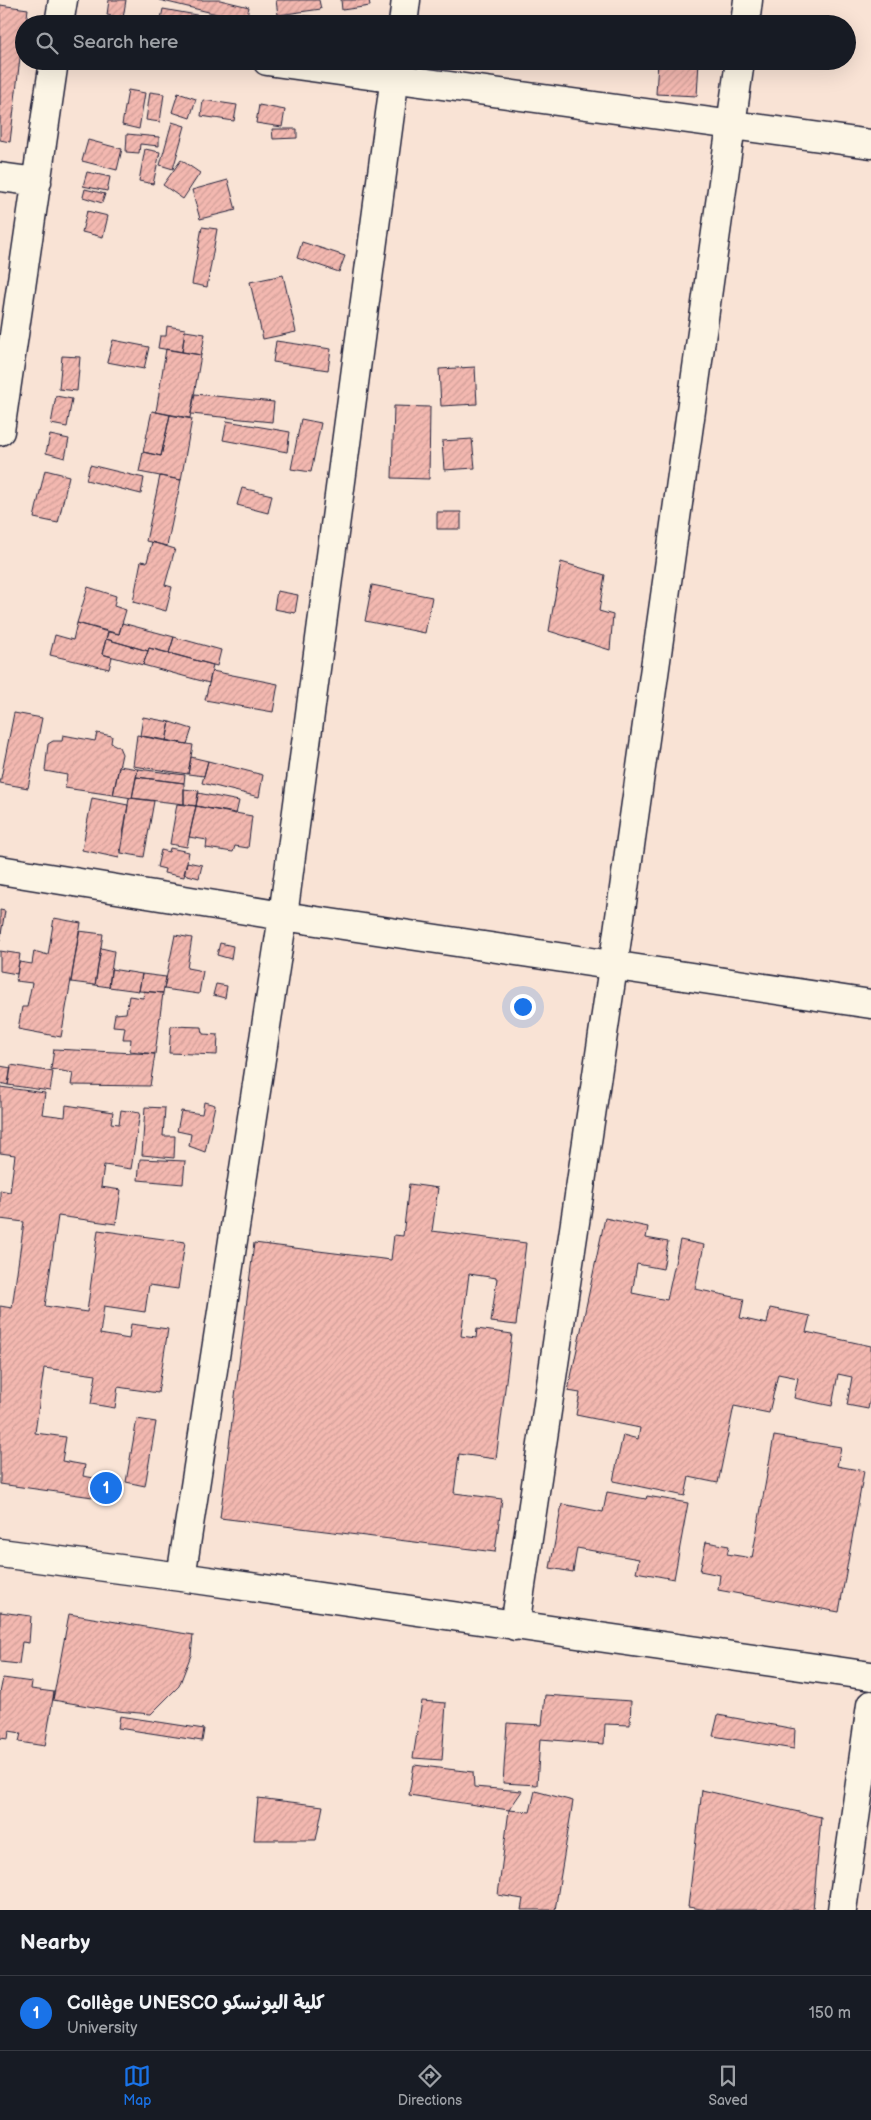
<!DOCTYPE html>
<html lang="en">
<head>
<meta charset="utf-8">
<style>
	:root { --surface:#171b24; --page:#20242c; --text:#f1f3f6; --muted:#9ea1a6; --line:#363941; --accent:#1a73e8 }
	body { margin:0; font-family:"Balsamiq Sans","Playpen Sans Arabic",sans-serif; background:var(--page); color:var(--text) }
	.you { position:absolute; left:522px; top:1006px; width:18px; height:18px; margin:-12px; border:4px solid #fff; border-radius:50%; background:#1a73e8; box-shadow:0 0 0 8px #1a73e833 }
	.badge { display:grid; place-items:center; width:32px; height:32px; border-radius:50%; background:var(--accent); color:#fff; font-size:16px; font-weight:700 }
	.pin { position:absolute; translate:-50% -50%; border:2px solid #fff; box-shadow:0 1px 5px #0006 }
	.list { margin:0; padding:0; list-style:none }
	h2 { display:flex; justify-content:space-between; align-items:center; height:65px; margin:0; padding:0 20px; font-size:21px }
	h2 small { font-size:16px; font-weight:400; color:var(--muted) }
	.list li { display:grid; grid-template-columns:32px 1fr auto; gap:15px; align-items:center; box-sizing:border-box; height:75px; padding:0 20px; border-top:1px solid var(--line) }
	.list b { display:block; font-size:19px; white-space:nowrap }
	.list p { margin:0; font-size:16px; white-space:nowrap; color:var(--muted) }
	.list em { font-size:16px; font-style:normal; color:var(--muted) }
	.icon { flex:none; width:28px; height:28px; fill:none; stroke:currentColor; stroke-width:2; stroke-linecap:round; stroke-linejoin:round }
	.map { position:relative; flex:none; width:871px; height:1910px; overflow:hidden }
	.search { position:absolute; background:var(--surface); box-shadow:0 5px 20px #0002; left:15px; right:15px; top:15px; height:55px; display:flex; align-items:center; gap:12px; box-sizing:border-box; padding:0 18px; border-radius:28px; color:var(--muted); font-size:19px }
	.sheet { height:140px; background:var(--surface) }
	nav { display:flex; justify-content:space-around; align-items:center; box-sizing:border-box; height:70px; border-top:1px solid var(--line); background:var(--surface); font-size:14px; color:var(--muted) }
	nav a { display:grid; justify-items:center; gap:2px }
	nav .on { color:var(--accent) }
	.map>svg:first-child { display:block }
	.building { fill:url(#building-hatch); stroke:#22223b }
	.lines { fill:none; stroke-linecap:round; stroke-linejoin:round }
	.minor-casing { stroke:#22223b; stroke-width:31 }
	.minor { stroke:#fcf5e5; stroke-width:28 }
</style>
</head>
<body>
<div class="map">
<svg width="871" height="1910" viewBox="0 0 871 1910">
	<defs>
		<pattern id="building-hatch" width="6" height="6" patternUnits="userSpaceOnUse" patternTransform="scale(1.25)"><rect width="6" height="6" fill="#f3b8b0"/><path d="M-1 1l2-2M0 6l6-6M5 7l2-2" fill="none" stroke="#d09e98"/></pattern>
	</defs>
	<rect width="100%" height="100%" fill="#f9e3d5"/>
	<filter id="ink" filterUnits="userSpaceOnUse"><feTurbulence type="fractalNoise" baseFrequency=".02" numOctaves="2"/><feDisplacementMap in="SourceGraphic" scale="10" xChannelSelector="R" yChannelSelector="G"/><feConvolveMatrix kernelMatrix="1 2 1 2 8 2 1 2 1" color-interpolation-filters="sRGB"/></filter>
	<g filter="url(#ink)">
		<path class="building" d="M109,0H126L123,18L107,15Z
			M159,0H220L249,7L246,21Z
			M276,0H319L321,9L278,15Z
			M341,0H369L370,6L342,10Z
			M0,5L28,9L26,24H24L10,142L0,140Z
			M163,9L246,24H160Z
			M290,15L322,17V24H290Z
			M658,61H699L697,96L656,94Z
			M128,90L145,93L139,129L122,125Z
			M150,92L164,94L160,122L146,120Z
			M178,93L196,99L190,118L172,112Z
			M203,100L237,105L234,121L201,116Z
			M259,105L285,110L282,127L256,123Z
			M172,122L185,126L173,169L160,165Z
			M272,129H297V138L273,139Z
			M127,134L159,137V146L140,144L139,153L126,152Z
			M88,140L122,149L117,170L82,161Z
			M145,149L160,152L153,184L139,181Z
			M181,160L200,173L183,199L163,185Z
			M87,172L110,177L107,191L83,186Z
			M228,180L236,210L200,219L192,190Z
			M85,189L105,194L102,203L83,197Z
			M87,211L108,216L103,237L82,232Z
			M202,227L217,229L207,287L192,284Z
			M302,242L345,256L339,272L297,258Z
			M283,275L296,332L263,339L250,282Z
			M167,326L185,329L182,352L158,348L160,336H166Z
			M185,331L205,334L201,355L182,352Z
			M113,340L149,347L144,369L107,362Z
			M276,341L331,349L328,370L273,362Z
			M166,349L201,355L190,418L156,412Z
			M62,356L80,357L77,391L59,389Z
			M475,367L477,404L441,406L439,369Z
			M195,394L274,402L272,422L191,414Z
			M56,396L72,399L67,427L51,424Z
			M394,406L430,407L429,479L392,478Z
			M152,411L170,415L161,456L143,452Z
			M170,415L192,419L181,480L139,472L143,452L161,456Z
			M301,419L321,423L311,472L291,469Z
			M227,421L290,432L287,452L223,440Z
			M50,435L69,439L65,458L46,453Z
			M472,439L475,468L444,470L442,441Z
			M90,465L144,478L141,494L86,480Z
			M45,470L69,476L58,523L34,518Z
			M160,476L181,480L167,546L146,541Z
			M242,488L272,495L268,513L237,505Z
			M437,512H461V529H437Z
			M152,542L175,549L165,585L172,587L166,611L133,602L141,561L147,562Z
			M561,562L605,575L599,611L613,615L610,650L549,631Z
			M372,585L432,597L425,633L365,621Z
			M88,587L116,596L114,606L126,610L119,634L77,623Z
			M277,591L298,595L295,613L274,609Z
			M77,623L108,632L102,654L112,657L109,669L50,655L55,635L73,640Z
			M122,623L174,637L169,653L149,648L148,651L106,639L108,632L119,634Z
			M174,637L221,650L217,666L169,653Z
			M106,639L148,651L143,665L102,654Z
			M149,648L213,665L209,683L143,665Z
			M212,671L278,684L273,712L205,700Z
			M14,713L42,718L28,788L0,783Z
			M143,717L170,722L166,741L140,736Z
			M170,722L192,729L187,744L166,741Z
			M97,733L112,736L111,743L119,747L122,754L113,795L65,788L67,775L45,771L48,744L53,741H62L63,735L95,741Z
			M137,735L193,745L188,774L133,766Z
			M191,757L208,761L204,776L188,774Z
			M208,761L263,775L259,797L202,783Z
			M119,766L138,769L132,798L113,795Z
			M138,769L185,775L184,783L136,777Z
			M136,777L184,783V804L132,798Z
			M184,789L199,791L196,806L184,804Z
			M198,793L239,801L236,814L196,806Z
			M92,798L128,805L119,858L82,850Z
			M129,798L154,801L144,857L121,853Z
			M177,804L196,806L187,847L170,844Z
			M196,806L252,816L248,848L235,846L233,852L206,848L207,840L189,837Z
			M170,848L189,852L184,877L164,873L165,869L157,867L161,850L169,852Z
			M187,862L202,865L199,878L184,874Z
			M0,910L5,911L0,940Z
			M54,918L81,923L61,1037L18,1029L22,1007H27L32,983L16,981L19,962L32,964L34,951L48,955Z
			M79,931L103,934L95,985L71,982Z
			M175,935L192,938L187,968L203,971L199,994L164,989Z
			M220,943L233,946L231,959L217,955Z
			M101,948L114,951L109,987L95,985Z
			M0,951L20,954L17,974L0,971Z
			M111,969L142,974L139,991L109,987Z
			M142,974L166,977L163,993L139,991Z
			M216,984L227,986L225,998L213,995Z
			M144,991L163,993L155,1054L130,1051L131,1039H123L125,1027L113,1026L115,1014L126,1013L129,996L143,998Z
			M171,1026L202,1027L203,1034L218,1035L217,1055L169,1053Z
			M54,1049L155,1054L150,1086L71,1085L73,1073L51,1069Z
			M11,1065L53,1072L50,1091L8,1085Z
			M0,1066L11,1068L8,1085L0,1083Z
			M0,1087L45,1093L42,1114L65,1117L66,1105L113,1112L111,1123L119,1124L121,1110L140,1113L131,1169L104,1165L101,1187L121,1190L116,1224L58,1216L45,1306L87,1312L98,1230L185,1242L178,1289L149,1285L145,1312L104,1306L100,1334L129,1339L131,1324L168,1329L158,1393L118,1387L115,1408L91,1404L96,1375L44,1368L35,1433L66,1437L62,1461L85,1465L83,1476L117,1482L114,1500L0,1484V1306L12,1308L24,1222L0,1219V1190L10,1192L15,1155L0,1153Z
			M204,1102L215,1105L205,1152L189,1146L191,1134L177,1131L181,1111L202,1114Z
			M145,1107L165,1108L163,1136H175L174,1158L142,1155Z
			M140,1159L185,1161L183,1184L138,1180Z
			M409,1184L438,1188L432,1231L526,1243L516,1325L491,1322L497,1278L469,1274L461,1336L476,1338L477,1329L512,1334L496,1459L459,1454L454,1493L502,1499L495,1552L220,1518L254,1243L391,1260L394,1235L403,1236Z
			M605,1218L648,1227L646,1238L668,1242L663,1269L637,1264L632,1293L667,1300L680,1240L704,1245L695,1289L744,1299L740,1318L767,1324L770,1308L810,1316L806,1332L871,1346V1394L868,1409L847,1405L852,1377L838,1374L832,1406L794,1398L798,1378L778,1374L769,1413L734,1406L718,1483L689,1477L685,1496L613,1481L623,1435L638,1439L640,1428L576,1415L580,1393L568,1391Z
			M137,1419L156,1422L145,1486L126,1482Z
			M774,1436L841,1447L837,1466L864,1471L839,1612L718,1590L720,1575L700,1571L706,1542L729,1546L727,1554L752,1558Z
			M607,1492L646,1499L647,1496L688,1503L674,1579L636,1572L639,1559L577,1548L573,1572L550,1568L562,1504L603,1512Z
			M0,1612L31,1616L29,1643L22,1642L19,1664L0,1662Z
			M69,1614L193,1635L191,1655L179,1686L151,1714L117,1711L53,1700Z
			M3,1678L32,1682L31,1689L54,1692L45,1746L19,1742L21,1733L9,1731L8,1739L0,1738V1693Z
			M545,1695L631,1701L630,1725L605,1724L604,1744L540,1739L537,1785L503,1783L507,1723L542,1725Z
			M422,1701L446,1703L442,1760L413,1758Z
			M718,1715L795,1729L794,1749L713,1736Z
			M120,1716L204,1729L202,1741L118,1728Z
			M414,1765L473,1772L474,1787L522,1791L509,1810L409,1795Z
			M702,1790L821,1817L813,1910H708L688,1907Z
			M535,1791L573,1801L555,1910H521L523,1899L498,1895L509,1810L530,1812Z
			M258,1798L323,1806L316,1840H254Z"/>
		<g class="lines">
			<defs>
				<path id="minor" d="M59,24L63,0
					M403,24L406,0
					M745,24L748,0
					M267,61L871,144
					M0,177L37,182
					M0,431L54,61
					M0,870L283,916L871,1004
					M0,1553L181,1577L871,1676
					M181,1577L283,916L397,61
					M515,1626L613,967L740,61
					M842,1910L871,1705"/>
			</defs>
			<use href="#minor" class="minor-casing"/>
			<use href="#minor" class="minor"/>
		</g>
	</g>
</svg>
<div class="you"></div>
<div class="pin badge" style="left:106px;top:1488px">1</div>
<div class="search"><svg class="icon" aria-label="search" viewBox="0 0 24 24"><circle cx="10" cy="10" r="6"/><path d="M15 15l6 6"/></svg>Search here</div>
</div>
<section class="sheet">
<h2>Nearby<small></small></h2>
<ul class="list">
<li><span class="badge">1</span><div><b>Collège UNESCO كلية اليونسكو</b><p>University</p></div><em>150 m</em></li>
</ul>
</section>
<nav>
<a class="on"><svg class="icon" aria-label="map" viewBox="0 0 24 24"><path d="M3 6l6-2 6 2 6-2v14l-6 2-6-2-6 2zM9 4v14M15 6v14"/></svg>Map</a>
<a><svg class="icon" aria-label="directions" viewBox="0 0 24 24"><path d="M12 3l9 9-9 9-9-9zM9 14v-3h6M13 9l2 2-2 2"/></svg>Directions</a>
<a><svg class="icon" aria-label="saved" viewBox="0 0 24 24"><path d="M7 4h10v16l-5-4-5 4z"/></svg>Saved</a>
</nav>
</body>
</html>
